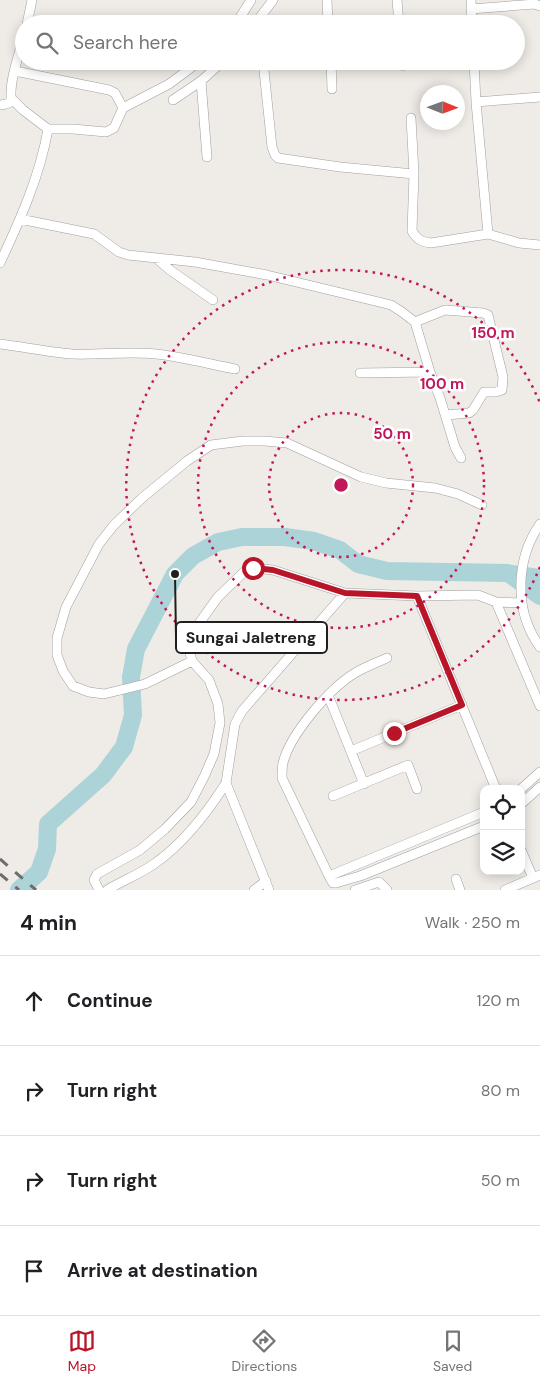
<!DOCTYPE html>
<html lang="en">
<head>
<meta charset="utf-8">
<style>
	:root { --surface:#fff; --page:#f6f6f6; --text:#202124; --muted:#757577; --line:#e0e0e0; --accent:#b91529 }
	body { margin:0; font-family:"DM Sans",sans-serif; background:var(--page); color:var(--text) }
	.controls { position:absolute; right:15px; bottom:15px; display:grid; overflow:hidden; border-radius:10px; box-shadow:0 2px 12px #0003 }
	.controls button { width:45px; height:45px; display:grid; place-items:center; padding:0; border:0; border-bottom:1px solid var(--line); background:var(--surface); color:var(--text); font:25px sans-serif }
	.compass { position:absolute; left:420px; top:85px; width:45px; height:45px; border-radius:50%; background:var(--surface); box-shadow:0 2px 12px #0003; rotate:91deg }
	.stop { position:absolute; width:15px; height:15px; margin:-11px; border:4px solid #b91529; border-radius:50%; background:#fff }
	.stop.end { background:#b91529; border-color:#fff; box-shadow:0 1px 5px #0008 }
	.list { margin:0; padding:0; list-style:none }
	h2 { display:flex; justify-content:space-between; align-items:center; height:65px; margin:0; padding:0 20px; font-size:21px }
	h2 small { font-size:16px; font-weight:400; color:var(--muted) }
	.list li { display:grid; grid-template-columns:32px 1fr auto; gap:15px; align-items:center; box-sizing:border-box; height:90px; padding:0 20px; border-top:1px solid var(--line) }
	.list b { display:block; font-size:19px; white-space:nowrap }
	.list em { font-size:16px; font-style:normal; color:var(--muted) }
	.icon { flex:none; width:28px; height:28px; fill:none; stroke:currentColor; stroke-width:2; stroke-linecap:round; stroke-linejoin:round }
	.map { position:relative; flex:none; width:540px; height:890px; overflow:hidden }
	.search { position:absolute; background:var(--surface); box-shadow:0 2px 12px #0003; left:15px; right:15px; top:15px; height:55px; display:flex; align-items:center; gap:12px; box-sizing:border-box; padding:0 18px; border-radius:28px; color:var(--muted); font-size:19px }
	.sheet { height:425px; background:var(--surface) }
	nav { display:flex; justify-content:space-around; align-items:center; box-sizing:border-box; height:70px; border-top:1px solid var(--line); background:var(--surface); font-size:14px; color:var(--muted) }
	nav a { display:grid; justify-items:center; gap:2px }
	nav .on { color:var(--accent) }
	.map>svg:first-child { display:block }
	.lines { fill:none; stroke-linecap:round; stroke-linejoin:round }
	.river { stroke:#abd3d8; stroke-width:18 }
	.street-casing { stroke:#a0a0a0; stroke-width:10 }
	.street { stroke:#fff; stroke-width:9 }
	.rail { stroke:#6d6d6d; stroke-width:3; stroke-dasharray:10 10; stroke-linecap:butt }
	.route { stroke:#b91529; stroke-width:6 }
	.ring { fill:none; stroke:#c2185b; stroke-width:2.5; stroke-dasharray:2.5 5 }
	.centre { fill:#c2185b; stroke:#fff; stroke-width:2.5 }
	.ring-label { font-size:15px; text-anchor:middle; font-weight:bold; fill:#c2185b; stroke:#fff; stroke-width:5; stroke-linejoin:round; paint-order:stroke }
	.leader { fill:none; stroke:#1f1f1f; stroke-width:2 }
	.callout-dot { fill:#1f1f1f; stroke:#fff; stroke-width:2 }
	.callout { fill:#fff; stroke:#1f1f1f; stroke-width:2 }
	.callout-label { font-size:16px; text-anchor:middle; font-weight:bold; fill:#1f1f1f }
</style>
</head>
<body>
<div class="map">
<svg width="540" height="890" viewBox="0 0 540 890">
	<rect width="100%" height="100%" fill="#efebe6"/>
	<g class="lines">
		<path class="river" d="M511,574L540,578
			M19,890L39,872L47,849L48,824L103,775L124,747L133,715L131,677L136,649L175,574L193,556L218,542L242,537H285L314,541L340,550L358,564L387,571L508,573L540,596"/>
		<defs>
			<path id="street" d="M327,0L328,24
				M397,0L399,24
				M471,0L472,24
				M471,9L535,4L540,6
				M27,24L32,0
				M236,24L251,0
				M255,24L273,0
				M24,36C19,55 10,78 11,98L23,110L48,129
				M263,61L272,147L275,155L278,158L340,167L414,174
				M331,61L332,89
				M403,61V66
				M474,61L476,102L488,234
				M15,71L109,90L115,93L123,108
				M201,81L207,157
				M173,100L201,81L223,61
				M476,102L540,97
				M0,105L6,104L13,101
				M411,118L414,174L412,231C417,239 421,242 431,243L488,234L519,243L540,245
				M48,129H73L106,132L114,128L123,108L169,84L200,61
				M20,219L94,234L119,252L128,255L195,262L267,275L379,302L391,305L402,312L415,322L430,372L440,398L455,447L461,458
				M156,258L170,270L213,300
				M0,263C20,220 40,176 48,129
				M415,322L445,310L483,313L488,315L503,377L502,390L496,392H484L473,410L469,413L446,415
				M0,344C24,347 48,352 72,354C100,355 128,351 156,354C183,357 209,364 235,369
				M360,373L430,372
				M540,524C515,560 514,612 540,647
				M417,596L496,789
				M496,602L522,603
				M387,658C376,663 365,667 355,673C330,688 290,734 283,763C282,767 282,773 282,778L329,876L333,883H336L360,876L484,826
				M192,661L145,684L104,694L89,692L73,686L63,671L57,655V638L66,607L99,544L114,525L142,498L187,461L211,445L243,441H264L287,443L361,477L386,483L435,488L458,494L482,505
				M328,695L364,784
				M351,751L462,705
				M521,789L540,772
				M333,796L408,765L417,789
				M521,804L540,787
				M521,850L533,878
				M329,876L484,812
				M456,879L460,890
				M99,890L94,880L97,874L140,850L165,829L191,802L204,777L214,754L220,723L218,704L209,680L192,661L189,650L192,638L200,622L218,597L245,571L253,568L273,570L345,593L417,596L478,595L496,602L540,706
				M107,890C122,881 140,874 154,864C183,844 207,813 226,783
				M254,890L266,881
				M269,890L226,783L235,724L242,711L345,593
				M355,890L379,882L387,890
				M505,890L540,875"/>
		</defs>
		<use href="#street" class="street-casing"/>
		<use href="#street" class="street"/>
		<path class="rail" d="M0,859L36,890
			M0,874L19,890"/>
	</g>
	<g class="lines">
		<path class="route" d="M253,568L273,570L345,593L417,596L462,705L394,733"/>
	</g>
	<g class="ring">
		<circle cx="341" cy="485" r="72"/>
		<circle cx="341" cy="485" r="143"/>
		<path d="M540 567A215 215 0 1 1 540 403"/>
	</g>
	<circle cx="341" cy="485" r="8" class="centre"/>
	<g class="ring-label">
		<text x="493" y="338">150 m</text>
		<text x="442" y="389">100 m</text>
		<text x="392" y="439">50 m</text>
	</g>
	<path class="leader" d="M175 574L176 638"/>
	<circle class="callout-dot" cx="175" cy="574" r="5"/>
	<rect class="callout" x="176" y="622" width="151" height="31" rx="5"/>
	<g class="callout-label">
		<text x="251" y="643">Sungai Jaletreng</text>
	</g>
</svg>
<div class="controls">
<button><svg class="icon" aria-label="locate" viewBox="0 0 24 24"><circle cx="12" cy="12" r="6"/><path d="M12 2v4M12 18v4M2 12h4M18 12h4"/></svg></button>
<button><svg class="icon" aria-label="layers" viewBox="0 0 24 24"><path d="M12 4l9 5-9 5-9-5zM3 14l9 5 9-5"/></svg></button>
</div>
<svg class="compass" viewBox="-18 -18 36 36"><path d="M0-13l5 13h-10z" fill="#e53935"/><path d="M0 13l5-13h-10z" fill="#757577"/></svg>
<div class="stop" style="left:253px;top:568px"></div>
<div class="stop end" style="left:394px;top:733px"></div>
<div class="search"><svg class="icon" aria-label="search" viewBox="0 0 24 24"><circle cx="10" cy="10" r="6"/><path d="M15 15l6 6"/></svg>Search here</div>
</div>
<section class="sheet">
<h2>4 min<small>Walk · 250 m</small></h2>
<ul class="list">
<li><svg class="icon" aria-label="ahead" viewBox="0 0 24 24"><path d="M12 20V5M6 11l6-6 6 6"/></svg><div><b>Continue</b></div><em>120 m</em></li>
<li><svg class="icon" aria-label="right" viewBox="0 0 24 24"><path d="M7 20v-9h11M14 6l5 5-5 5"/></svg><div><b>Turn right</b></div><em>80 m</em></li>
<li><svg class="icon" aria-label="right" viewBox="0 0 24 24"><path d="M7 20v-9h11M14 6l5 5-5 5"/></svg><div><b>Turn right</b></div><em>50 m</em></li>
<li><svg class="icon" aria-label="arrive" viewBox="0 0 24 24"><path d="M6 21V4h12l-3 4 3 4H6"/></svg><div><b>Arrive at destination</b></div></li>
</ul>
</section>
<nav>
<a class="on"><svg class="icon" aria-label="map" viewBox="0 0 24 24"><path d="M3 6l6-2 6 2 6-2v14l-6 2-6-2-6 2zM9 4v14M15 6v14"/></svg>Map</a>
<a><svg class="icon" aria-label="directions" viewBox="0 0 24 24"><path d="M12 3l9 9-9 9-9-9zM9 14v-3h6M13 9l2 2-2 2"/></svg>Directions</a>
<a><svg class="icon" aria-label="saved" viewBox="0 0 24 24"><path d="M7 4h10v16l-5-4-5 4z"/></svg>Saved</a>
</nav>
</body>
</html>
